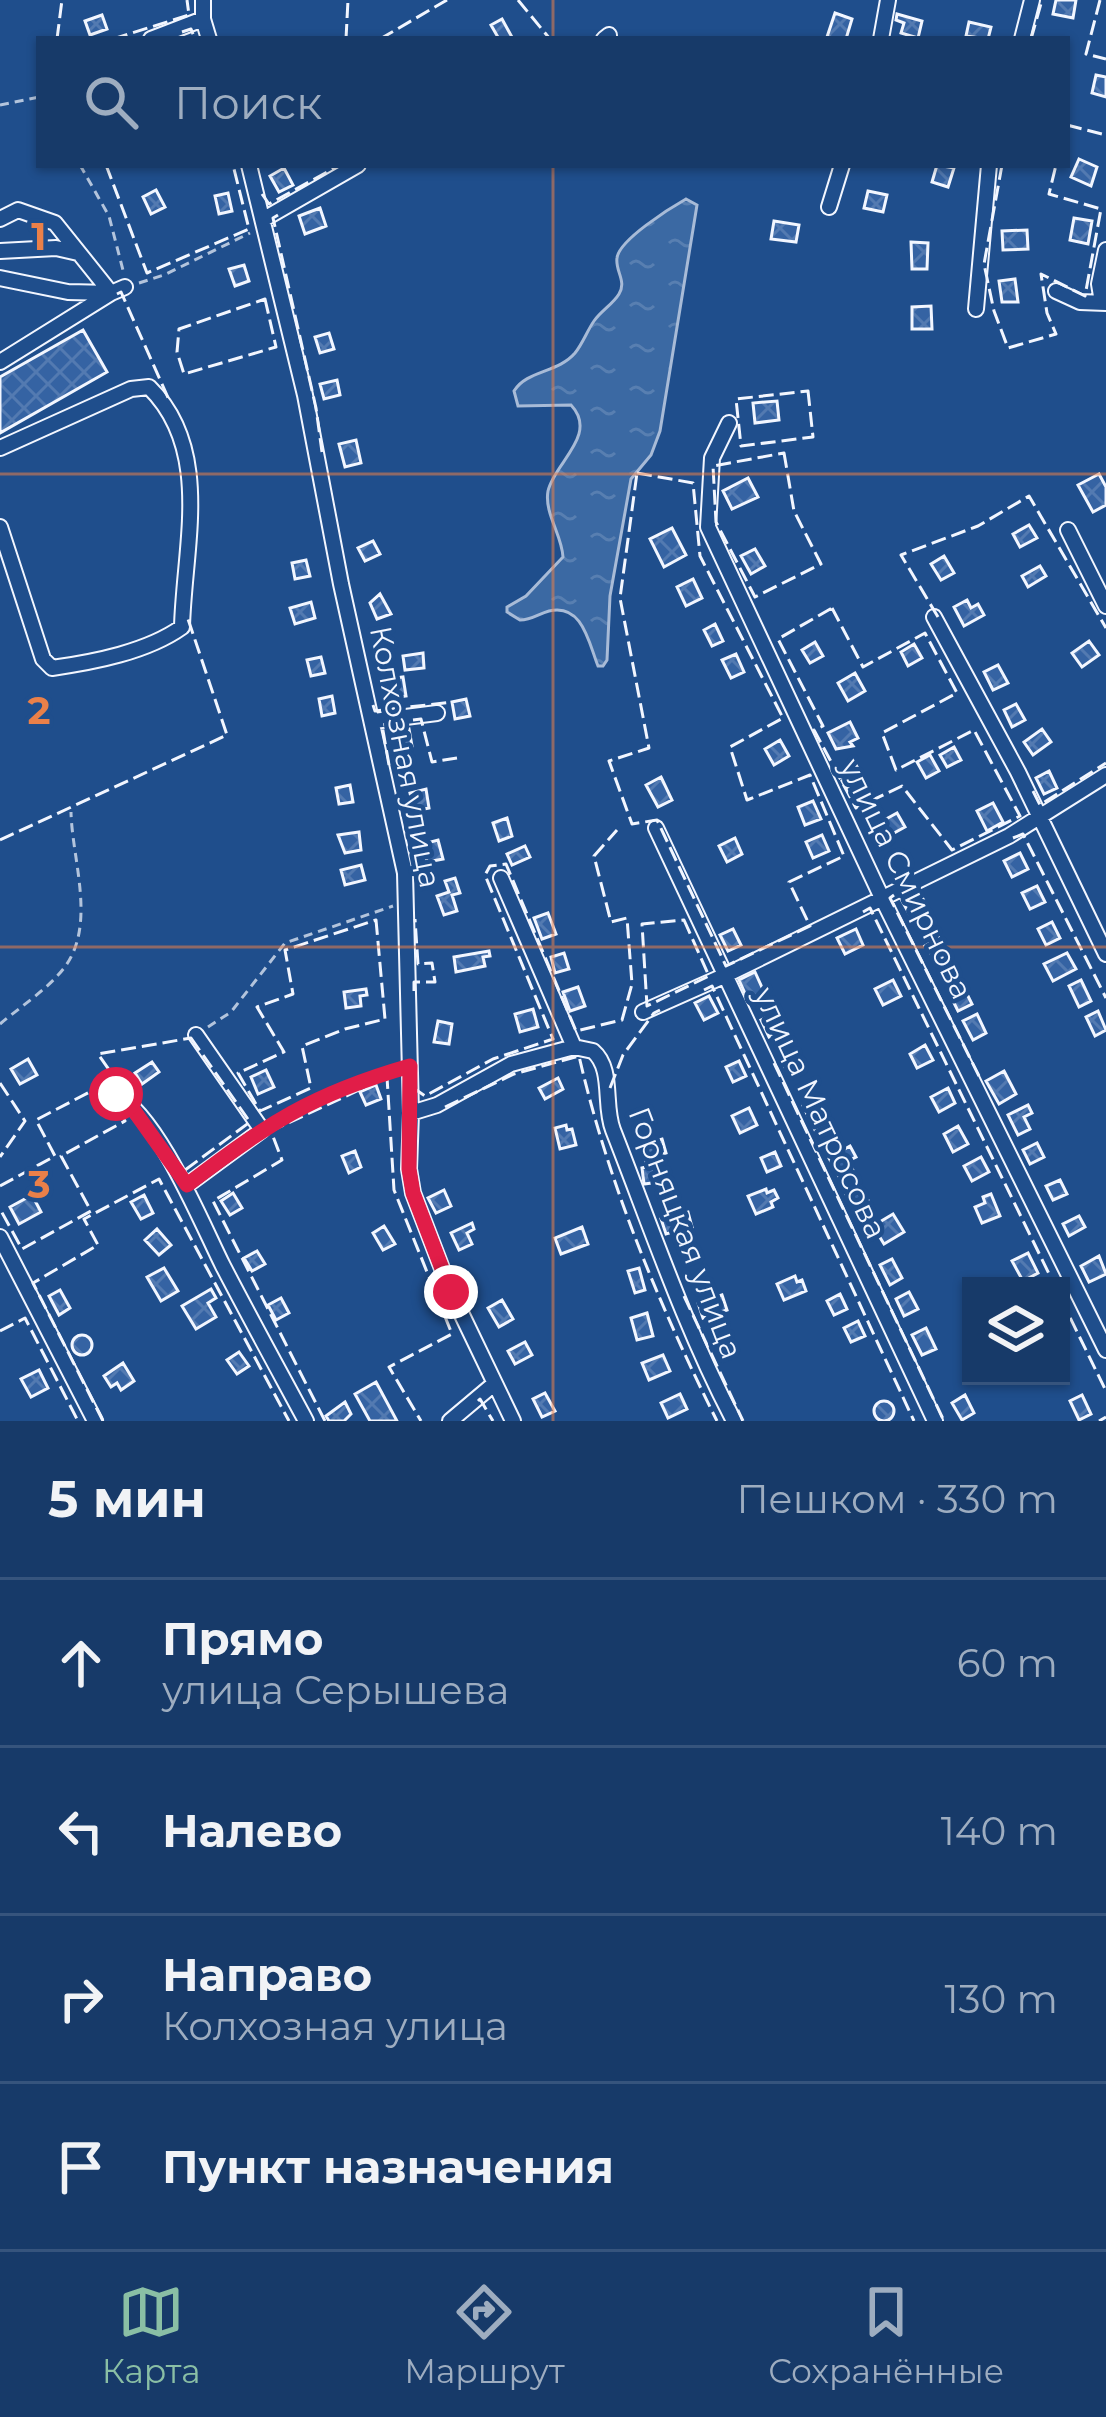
<!DOCTYPE html>
<html lang="ru">
<head>
<meta charset="utf-8">
<style>
	:root { --surface:#173a69; --page:#244571; --text:#f1f3f6; --muted:#9eadc0; --line:#36547d; --accent:#8abfa5 }
	body { margin:0; font-family:Montserrat,sans-serif; background:var(--page); color:var(--text) }
	.controls { position:absolute; right:36px; bottom:36px; display:grid; overflow:hidden; border-radius:0px; box-shadow:0 3px 9px #0004 }
	.controls button { width:108px; height:108px; display:grid; place-items:center; padding:0; border:0; border-bottom:3px solid var(--line); background:var(--surface); color:var(--text); font:60px sans-serif }
	.stop { position:absolute; width:36px; height:36px; margin:-27px; border:9px solid #e11d48; border-radius:50%; background:#fff }
	.stop.end { background:#e11d48; border-color:#fff; box-shadow:0 3px 12px #0008 }
	.list { margin:0; padding:0; list-style:none }
	h2 { display:flex; justify-content:space-between; align-items:center; height:156px; margin:0; padding:0 48px; font-size:51px }
	h2 small { font-size:39px; font-weight:400; color:var(--muted) }
	.list li { display:grid; grid-template-columns:78px 1fr auto; gap:36px; align-items:center; box-sizing:border-box; height:168px; padding:0 48px; border-top:3px solid var(--line) }
	.list b { display:block; font-size:45px; white-space:nowrap }
	.list p { margin:0; font-size:39px; white-space:nowrap; color:var(--muted) }
	.list em { font-size:39px; font-style:normal; color:var(--muted) }
	.icon { flex:none; width:66px; height:66px; fill:none; stroke:currentColor; stroke-width:2; stroke-linecap:round; stroke-linejoin:round }
	.map { position:relative; flex:none; width:1106px; height:1421px; overflow:hidden }
	.search { position:absolute; background:var(--surface); box-shadow:0 3px 9px #0004; left:36px; right:36px; top:36px; height:132px; display:flex; align-items:center; gap:30px; box-sizing:border-box; padding:0 42px; border-radius:0px; color:var(--muted); font-size:45px }
	.sheet { height:828px; background:var(--surface) }
	nav { display:flex; justify-content:space-around; align-items:center; box-sizing:border-box; height:168px; border-top:3px solid var(--line); background:var(--surface); font-size:33px; color:var(--muted) }
	nav a { display:grid; justify-items:center; gap:6px }
	nav .on { color:var(--accent) }
	.map>svg:first-child { display:block }
	.water { fill:url(#water-ripples); stroke:#a8bbd7; stroke-width:3 }
	.building { fill:url(#building-cross-hatch); stroke:#f2f6ff; stroke-width:3 }
	.lines { fill:none; stroke-linecap:round; stroke-linejoin:round }
	.minor-casing { stroke:#f2f6ff; stroke-width:18 }
	.path { stroke:#b3c4dc; stroke-width:3; stroke-dasharray:9 6; stroke-linecap:butt }
	.minor { stroke:#1f4e8c; stroke-width:14 }
	.fence { stroke:#f2f6ff; stroke-width:3; stroke-dasharray:15 6; stroke-linecap:butt }
	.route { stroke:#e11d48; stroke-width:15 }
	.grid { fill:none; stroke:#ea8049; stroke-width:3; stroke-opacity:0.55 }
	.labels { text-anchor:middle; stroke-width:9; stroke-linejoin:round; paint-order:stroke }
	.street-label { font-size:30px; fill:#f2f6ff; stroke:#1f4e8c }
	.grid-label { font-size:39px; text-anchor:middle; font-weight:bold; fill:#ea8049; stroke:#1f4e8c; stroke-width:9; stroke-linejoin:round; paint-order:stroke }
</style>
</head>
<body>
<div class="map">
<svg width="1106" height="1421" viewBox="0 0 1106 1421">
	<defs>
		<pattern id="water-ripples" width="26" height="14" patternUnits="userSpaceOnUse" patternTransform="scale(3)"><rect width="26" height="14" fill="#3b69a3"/><path d="M2 4q2-2 4 0t4 0M15 11q2-2 4 0t4 0" fill="none" stroke="#587fb1"/></pattern>
		<pattern id="building-cross-hatch" width="8" height="8" patternUnits="userSpaceOnUse" patternTransform="scale(3)"><rect width="8" height="8" fill="#3563a3"/><path d="M0 0l8 8M0 8l8-8" fill="none" stroke="#537ab1"/></pattern>
	</defs>
	<rect width="100%" height="100%" fill="#1f4e8c"/>
	<path class="water" d="M686,199L697,205L660,431L651,455L631,479L610,596L607,660L603,666H598C589,644 583,603 549,611C538,614 532,620 520,620L507,612V607L526,596L563,557C562,535 544,513 548,491C554,463 599,435 571,405L518,406L514,391C527,370 558,373 575,353C583,343 587,331 594,321C601,311 613,304 619,294C627,281 615,271 617,258C619,240 670,208 686,199Z"/>
	<path class="building" d="M1056,0H1076L1073,18L1053,14Z
		M835,13L852,19L846,39L827,37Z
		M897,14L922,21L918,38L901,33L904,23L896,20Z
		M102,15L107,29L90,35L85,21Z
		M502,19L513,39H499L491,25Z
		M969,22L991,27L988,39L966,36Z
		M1096,75L1106,77V97L1092,93Z
		M1079,159L1097,167L1091,186L1071,177Z
		M937,165L954,168L948,187L932,182Z
		M284,168L293,185L279,192L270,176Z
		M156,190L165,207L151,214L143,197Z
		M868,191L887,195L883,212L864,208Z
		M228,193L232,211L219,214L215,196Z
		M320,208L326,226L305,234L299,216Z
		M1074,218L1092,221L1088,244L1070,240Z
		M774,221L799,225L796,242L771,239Z
		M1027,230L1028,249L1003,250L1002,231Z
		M911,242L928,243L927,269H912Z
		M244,265L249,281L235,286L229,269Z
		M1015,279L1018,302H1002L999,281Z
		M931,306L932,329H912V307Z
		M83,330L107,372L0,433V377Z
		M329,333L334,349L320,353L315,337Z
		M337,380L340,395L324,399L320,384Z
		M777,401L779,420L755,423L753,403Z
		M356,440L361,463L345,467L339,444Z
		M1099,474L1106,487V505L1093,512L1078,485Z
		M748,478L758,497L732,509L723,491Z
		M1029,525L1037,538L1020,547L1013,534Z
		M672,528L686,555L664,567L650,539Z
		M373,541L380,554L365,561L358,548Z
		M755,549L765,566L751,574L741,556Z
		M944,556L954,573L941,580L931,564Z
		M306,560L310,576L295,579L292,563Z
		M1040,566L1046,576L1028,587L1022,576Z
		M693,579L702,598L686,606L677,587Z
		M380,594L391,614L377,619L370,603Z
		M967,600L971,608L978,604L984,615L964,626L954,607Z
		M311,602L315,618L295,624L290,608Z
		M715,624L723,641L712,646L704,630Z
		M1089,641L1099,655L1082,667L1072,653Z
		M815,642L823,656L810,663L802,650Z
		M914,644L922,658L908,666L901,652Z
		M423,653L424,668L405,670L403,656Z
		M736,654L744,672L731,678L722,660Z
		M321,657L325,673L311,676L307,660Z
		M998,665L1008,683L993,690L984,672Z
		M855,673L865,691L848,701L838,683Z
		M403,677L406,696L390,698L387,679Z
		M332,696L335,713L322,716L319,699Z
		M466,699L470,716L455,719L452,702Z
		M1016,704L1025,720L1012,727L1004,710Z
		M850,722L858,738L850,742L853,746L836,749L828,733Z
		M409,729L412,746L398,748L396,731Z
		M1042,729L1051,742L1033,755L1024,742Z
		M780,740L789,756L774,765L765,749Z
		M954,747L961,760L947,767L940,755Z
		M930,755L939,771L926,778L917,762Z
		M856,765L868,785L857,792L852,784L846,788L842,781L846,778L843,774Z
		M1049,771L1057,788L1044,794L1036,778Z
		M661,777L672,800L658,807L646,785Z
		M350,785L353,802L339,804L336,788Z
		M426,789L429,808L414,811L410,793Z
		M813,801L821,819L805,825L798,807Z
		M993,803L1003,822L987,831L977,811Z
		M897,813L905,827L885,838L877,824Z
		M507,818L512,836L499,841L493,823Z
		M359,832L361,850L345,853L338,835Z
		M822,835L829,851L813,858L806,842Z
		M735,838L742,854L727,862L719,846Z
		M438,840L443,859L427,862L423,844Z
		M525,846L530,857L512,865L507,854Z
		M1020,853L1028,869L1012,877L1004,861Z
		M361,865L365,880L345,885L341,870Z
		M455,878L460,893L452,895L457,911L444,915L437,896L449,892L445,881Z
		M1037,886L1045,902L1030,909L1022,893Z
		M918,890L928,908L911,917L901,899Z
		M548,913L556,934L542,939L534,918Z
		M1052,922L1060,938L1046,945L1038,929Z
		M733,929L741,945L728,951L720,935Z
		M856,929L863,945L845,954L837,938Z
		M939,938L949,955L937,961L925,946Z
		M489,951L490,956L483,957L485,966L456,972L454,957Z
		M564,953L569,969L555,973L551,957Z
		M1067,953L1076,969L1053,981L1044,964Z
		M755,972L764,992L748,1000L739,980Z
		M893,980L901,996L883,1005L875,989Z
		M1081,980L1091,1001L1079,1007L1069,986Z
		M578,987L585,1006L570,1011L563,992Z
		M366,989L367,995L360,996L361,1006L346,1008L344,992Z
		M965,990L972,1004L958,1011L951,997Z
		M709,996L718,1013L704,1020L695,1003Z
		M533,1009L538,1027L520,1032L515,1014Z
		M1098,1011L1106,1030L1095,1036L1086,1017Z
		M776,1013L783,1030L769,1037L761,1020Z
		M977,1014L986,1033L973,1040L963,1021Z
		M438,1021L452,1024L449,1044L434,1042Z
		M925,1045L933,1060L917,1068L910,1054Z
		M797,1053L805,1067L790,1076L782,1062Z
		M28,1059L37,1075L20,1084L11,1069Z
		M739,1061L746,1076L733,1082L726,1067Z
		M152,1062L159,1072L142,1084L135,1073Z
		M266,1070L274,1087L258,1094L251,1077Z
		M1004,1071L1016,1094L999,1104L986,1081Z
		M558,1078L563,1089L545,1099L539,1088Z
		M376,1085L381,1099L366,1105L360,1092Z
		M948,1088L955,1103L939,1112L931,1097Z
		M818,1098L831,1125L816,1132L803,1106Z
		M1028,1105L1032,1113L1024,1117L1030,1129L1018,1135L1008,1115Z
		M749,1108L757,1125L740,1133L732,1116Z
		M566,1125L567,1130L572,1129L576,1145L560,1149L555,1128Z
		M958,1126L968,1144L953,1152L944,1134Z
		M662,1139L666,1153L649,1158L645,1144Z
		M1037,1143L1044,1157L1030,1164L1023,1150Z
		M850,1146L856,1157L848,1161L855,1174L842,1182L829,1158Z
		M355,1151L361,1167L349,1173L342,1156Z
		M775,1152L781,1166L767,1172L761,1158Z
		M981,1157L989,1172L972,1181L964,1166Z
		M657,1160L660,1182L644,1184L642,1168L646,1167V1161Z
		M1060,1180L1067,1194L1053,1200L1046,1186Z
		M860,1186L869,1202L855,1210L846,1195Z
		M766,1189L767,1193L774,1190L778,1198L771,1202L773,1207L756,1214L748,1196Z
		M444,1190L451,1206L436,1213L428,1198Z
		M233,1193L242,1208L230,1215L221,1201Z
		M991,1194L1000,1216L982,1223L975,1207L985,1203L983,1197Z
		M32,1195L41,1212L19,1224L10,1207Z
		M144,1195L153,1213L141,1219L131,1202Z
		M680,1209L681,1214L688,1212L692,1227L666,1234L661,1219L666,1218L665,1213Z
		M893,1214L904,1232L884,1244L873,1226Z
		M1079,1216L1085,1227L1069,1236L1063,1224Z
		M472,1223L474,1229L467,1233L472,1244L459,1250L451,1233Z
		M384,1226L395,1244L383,1250L373,1233Z
		M582,1227L588,1244L561,1254L555,1238Z
		M157,1229L171,1245L159,1255L145,1240Z
		M257,1251L265,1264L252,1271L244,1258Z
		M1028,1253L1038,1273L1023,1281L1012,1261Z
		M1099,1256L1106,1274L1089,1282L1081,1266Z
		M892,1259L902,1278L890,1285L880,1265Z
		M164,1268L178,1291L161,1301L147,1277Z
		M639,1268L645,1290L635,1293L628,1271Z
		M795,1276L797,1282L802,1280L806,1291L784,1300L777,1284Z
		M211,1289L216,1298L208,1303L216,1317L196,1329L182,1306Z
		M60,1290L70,1308L59,1315L49,1296Z
		M909,1292L918,1309L904,1316L896,1299Z
		M840,1294L847,1309L834,1315L827,1301Z
		M722,1295L727,1310L703,1318L698,1303Z
		M281,1298L289,1313L276,1320L268,1305Z
		M502,1300L513,1319L499,1327L488,1308Z
		M647,1313L653,1336L637,1340L631,1318Z
		M858,1321L865,1336L851,1342L844,1328Z
		M926,1328L936,1349L922,1355L912,1335Z
		M72 1345a10 10 0 1 1 20 0a10 10 0 1 1-20 0Z
		M525,1342L532,1355L515,1364L508,1351Z
		M239,1352L249,1366L237,1374L227,1360Z
		M663,1355L670,1371L649,1380L642,1363Z
		M123,1363L134,1381L121,1390L117,1383L111,1387L104,1376Z
		M39,1370L48,1388L31,1397L21,1379Z
		M376,1382L397,1421H370L355,1394Z
		M545,1393L555,1411L542,1417L533,1399Z
		M680,1394L687,1409L668,1418L661,1403Z
		M965,1395L974,1413L962,1420L952,1403Z
		M1082,1395L1091,1414L1079,1420L1070,1401Z
		M874 1411a10 10 0 1 1 20 0a10 10 0 1 1-20 0Z
		M345,1402L351,1414L344,1421H329L326,1416Z"/>
	<g class="lines">
		<defs>
			<path id="minor" d="M203,0V19L209,39
				M151,39L203,19
				M604,39L609,35
				M881,39L888,0
				M1022,39L1032,0
				M249,165L305,395L341,584L405,873L411,1113L409,1169L413,1193L451,1292L513,1421
				M829,207L842,165
				M0,219L18,210L55,223L111,293L125,287
				M264,219L358,165
				M0,251L56,248L78,253
				M0,278L68,292L111,293L0,362
				M1056,291L1080,302L1106,303
				M1102,302L1099,284L1106,250
				M976,309L989,165
				M729,423L712,458L708,527L882,898L1106,1350
				M0,448L131,389L149,387C213,450 184,546 182,627C147,652 94,662 52,668L43,659L0,527
				M1068,530L1106,606
				M934,617L1018,772L1106,954
				M374,721L437,713
				M656,828L935,1421
				M501,878L574,1047L593,1051C614,1069 603,1105 613,1130C651,1227 685,1328 734,1421
				M643,1012L726,975L1009,836L1106,775
				M116,1094C159,1118 201,1222 223,1266C250,1318 278,1369 306,1421
				M411,1113L437,1105L511,1064L574,1047
				M187,1185L262,1130L196,1035
				M0,1237L95,1421
				M450,1421L494,1384"/>
		</defs>
		<use href="#minor" class="minor-casing"/>
		<path class="path" d="M0,105L39,97
			M80,165L109,216L124,274
			M139,283L164,275L250,233
			M0,1024C20,1007 48,989 64,968C97,925 72,860 71,812
			M208,1027L231,1012L285,943L393,906
			M273,1122L333,1090L396,1070"/>
		<use href="#minor" class="minor"/>
		<path class="fence" d="M518,0L550,39
			M1100,0L1086,54L1106,59
			M182,32L191,29L195,39
			M57,39L62,0
			M113,39L189,15L187,0
			M346,39L348,0
			M380,39L447,0
			M1031,39L1042,0
			M1067,125L1106,135
			M106,165L147,273L249,229L233,165
			M1002,165L984,264L994,311L1008,348L1056,334L1047,313L1041,274L1085,296L1101,209L1049,194L1056,165
			M262,194L269,204L340,165
			M278,215L273,218L316,408L322,452
			M117,294L121,292L170,402
			M265,299L276,347L184,374L177,352L179,329Z
			M808,391L813,437L741,446L736,399Z
			M784,453L794,511L821,564L755,597L716,522L713,466Z
			M637,473L693,483L700,556L783,718L730,747L747,800L810,775L844,856L789,882L810,926L726,966L657,820L632,824L609,761L649,748L620,598Z
			M832,608L863,667L925,633L957,693L882,733L896,770L974,730L1020,816L952,850L902,786L856,808L814,730L823,726L778,639Z
			M938,617L901,555L978,526L1029,496L1106,628
			M373,705L375,711L452,702
			M413,720L421,719L432,762L457,758
			M389,765L382,725L390,724
			M1033,791L1040,805L1106,763
			M1013,838L1023,834L1106,998
			M0,840L227,735L188,619
			M894,895L890,898L979,1076
			M863,912L870,908L1055,1286
			M376,920L385,1019L345,1029L302,1046L311,1088L260,1111L238,1073L284,1052L257,1007L293,994L285,950Z
			M684,920L709,976L647,1006L642,924Z
			M704,990L712,986L914,1421
			M414,991V982H435L432,963L418,964L415,919
			M191,1038L250,1122L181,1173L98,1054Z
			M774,1063L944,1421
			M0,1083L25,1121L0,1157
			M412,1087L425,1096L493,1059L553,1039L485,875L490,866L506,864L576,1031L622,1020L632,984L627,918L611,922L594,856L617,830
			M610,1088L623,1055L654,1013L660,1010
			M445,1107L514,1074L579,1056C608,1183 659,1305 717,1421
			M0,1186L55,1156L36,1120L103,1085L125,1121L61,1156L91,1211L22,1249L0,1209
			M684,1296L743,1421
			M1061,1299L1106,1391
			M0,1331L25,1318L78,1421
			M478,1401L480,1399L493,1421
			M103,1421L33,1283L98,1245L84,1219L159,1179L289,1421
			M325,1421L213,1201L282,1160L271,1131L387,1077L394,1190L452,1334L389,1367L421,1421
			M1099,1421L1106,1417"/>
	</g>
	<g class="lines">
		<path class="route" d="M116,1094L130,1105L187,1185C267,1124 312,1094 410,1066L409,1169L413,1193L451,1292"/>
	</g>
	<path class="grid" d="M553,0V39M553,165V1421M0,474H1106M0,947H1106"/>
	<g class="labels">
		<g class="street-label">
			<text transform="translate(405 757) rotate(79)" y="10">Колхозная улица</text>
			<text transform="translate(906 879) rotate(64)" y="10">улица Смирнова</text>
			<text transform="translate(820 1113) rotate(65)" y="10">улица Матросова</text>
			<text transform="translate(685 1233) rotate(69)" y="10">Горняцкая улица</text>
		</g>
	</g>
	<g class="grid-label">
		<text x="39" y="250">1</text>
		<text x="39" y="724">2</text>
		<text x="39" y="1198">3</text>
	</g>
</svg>
<div class="controls">
<button><svg class="icon" aria-label="layers" viewBox="0 0 24 24"><path d="M12 4l9 5-9 5-9-5zM3 14l9 5 9-5"/></svg></button>
</div>
<div class="stop" style="left:116px;top:1094px"></div>
<div class="stop end" style="left:451px;top:1292px"></div>
<div class="search"><svg class="icon" aria-label="search" viewBox="0 0 24 24"><circle cx="10" cy="10" r="6"/><path d="M15 15l6 6"/></svg>Поиск</div>
</div>
<section class="sheet">
<h2>5 мин<small>Пешком · 330 m</small></h2>
<ul class="list">
<li><svg class="icon" aria-label="ahead" viewBox="0 0 24 24"><path d="M12 20V5M6 11l6-6 6 6"/></svg><div><b>Прямо</b><p>улица Серышева</p></div><em>60 m</em></li>
<li><svg class="icon" aria-label="left" viewBox="0 0 24 24"><path d="M17 20v-9H6M10 6l-5 5 5 5"/></svg><div><b>Налево</b></div><em>140 m</em></li>
<li><svg class="icon" aria-label="right" viewBox="0 0 24 24"><path d="M7 20v-9h11M14 6l5 5-5 5"/></svg><div><b>Направо</b><p>Колхозная улица</p></div><em>130 m</em></li>
<li><svg class="icon" aria-label="arrive" viewBox="0 0 24 24"><path d="M6 21V4h12l-3 4 3 4H6"/></svg><div><b>Пункт назначения</b></div></li>
</ul>
</section>
<nav>
<a class="on"><svg class="icon" aria-label="map" viewBox="0 0 24 24"><path d="M3 6l6-2 6 2 6-2v14l-6 2-6-2-6 2zM9 4v14M15 6v14"/></svg>Карта</a>
<a><svg class="icon" aria-label="directions" viewBox="0 0 24 24"><path d="M12 3l9 9-9 9-9-9zM9 14v-3h6M13 9l2 2-2 2"/></svg>Маршрут</a>
<a><svg class="icon" aria-label="saved" viewBox="0 0 24 24"><path d="M7 4h10v16l-5-4-5 4z"/></svg>Сохранённые</a>
</nav>
</body>
</html>
